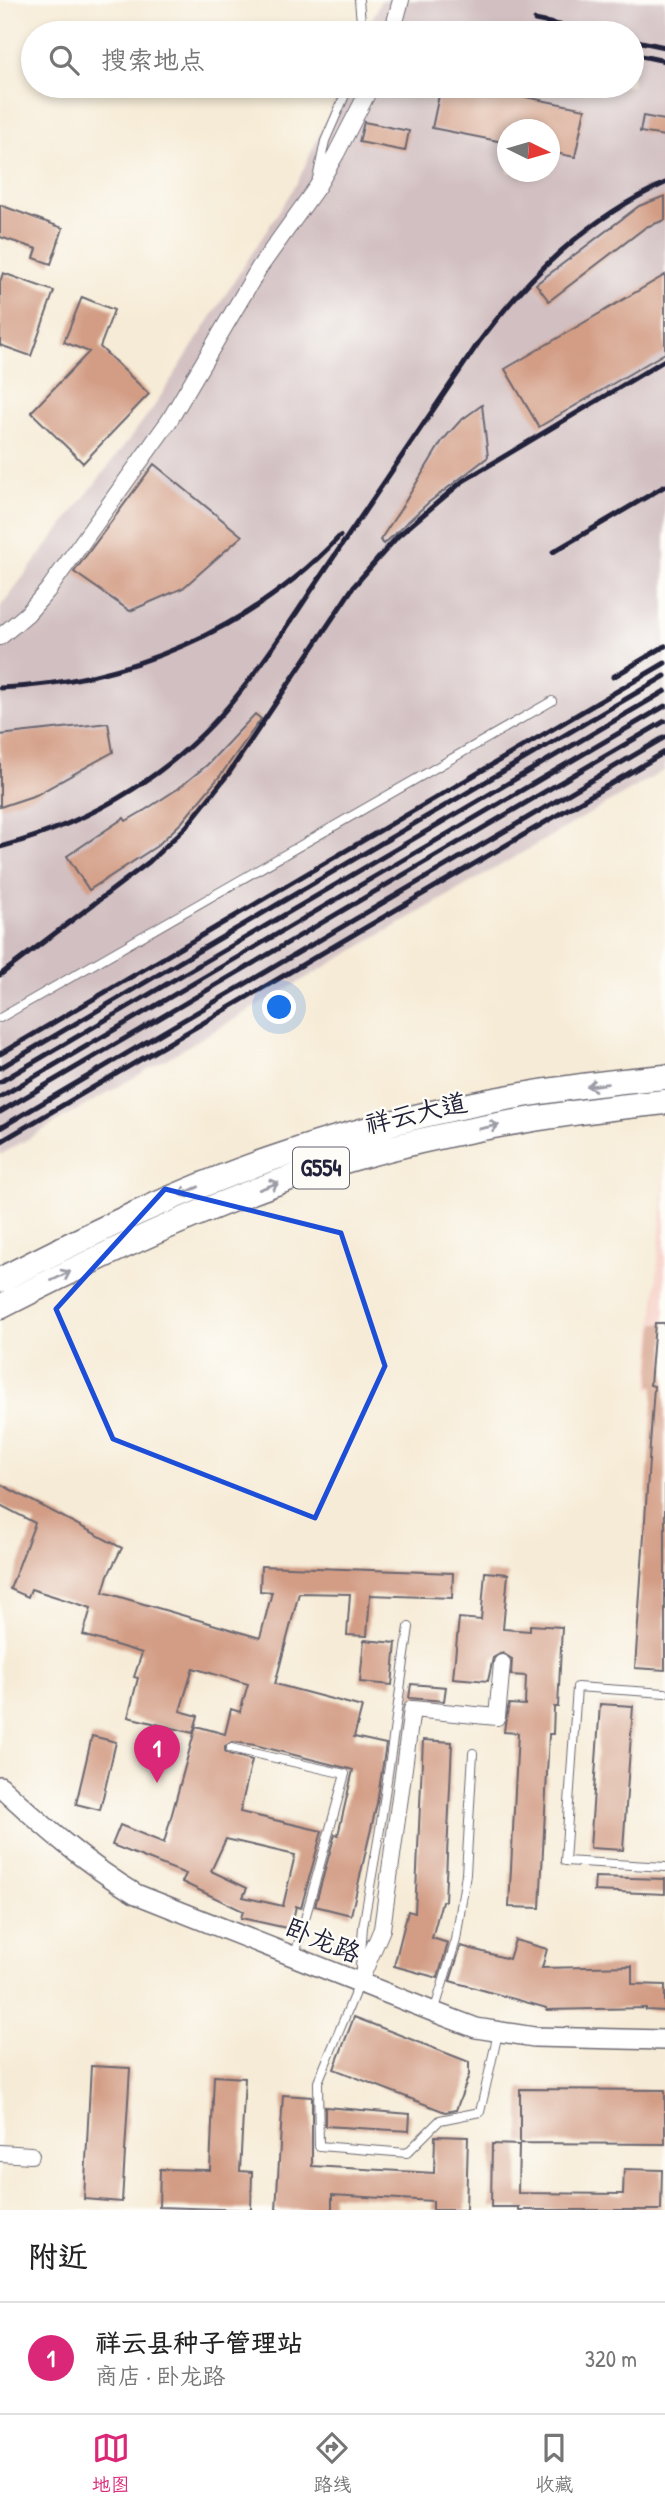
<!DOCTYPE html>
<html lang="zh">
<head>
<meta charset="utf-8">
<style>
	:root { --surface:#fff; --page:#f6f6f6; --text:#222; --muted:#767676; --line:#e0e0e0; --accent:#db2777 }
	body { margin:0; font-family:"Patrick Hand","LXGW WenKai TC",sans-serif; background:var(--page); color:var(--text) }
	.compass { position:absolute; left:497px; top:119px; width:63px; height:63px; border-radius:50%; background:var(--surface); box-shadow:0 4px 10px #0003; rotate:95deg }
	.you { position:absolute; left:280px; top:1008px; width:24px; height:24px; margin:-18px; border:5px solid #fff; border-radius:50%; background:#1a73e8; box-shadow:0 0 0 10px #1a73e833 }
	.badge { display:grid; place-items:center; width:46px; height:46px; border-radius:50%; background:var(--accent); color:#fff; font-size:23px; font-weight:700 }
	.pin { position:absolute; translate:-50% -58px; filter:drop-shadow(0 2px 4px #0008) }
	.pin::after { content:''; position:absolute; top:37px; width:24px; height:21px; background:inherit; clip-path:polygon(0 0,100% 0,50% 100%) }
	.list { margin:0; padding:0; list-style:none }
	h2 { display:flex; justify-content:space-between; align-items:center; height:91px; margin:0; padding:0 28px; font-size:30px }
	h2 small { font-size:23px; font-weight:400; color:var(--muted) }
	.list li { display:grid; grid-template-columns:46px 1fr auto; gap:21px; align-items:center; box-sizing:border-box; height:112px; padding:0 28px; border-top:2px solid var(--line) }
	.list b { display:block; font-size:26px; white-space:nowrap }
	.list p { margin:0; font-size:23px; white-space:nowrap; color:var(--muted) }
	.list em { font-size:23px; font-style:normal; color:var(--muted) }
	.icon { flex:none; width:38px; height:38px; fill:none; stroke:currentColor; stroke-width:2; stroke-linecap:round; stroke-linejoin:round }
	.map { position:relative; flex:none; width:665px; height:2210px; overflow:hidden }
	.search { position:absolute; background:var(--surface); box-shadow:0 4px 10px #0003; left:21px; right:21px; top:21px; height:77px; display:flex; align-items:center; gap:18px; box-sizing:border-box; padding:0 24px; border-radius:38px; color:var(--muted); font-size:26px }
	.sheet { height:203px; background:var(--surface) }
	nav { display:flex; justify-content:space-around; align-items:center; box-sizing:border-box; height:98px; border-top:2px solid var(--line); background:var(--surface); font-size:19px; color:var(--muted) }
	nav a { display:grid; justify-items:center; gap:4px }
	nav .on { color:var(--accent) }
	.map>svg:first-child { display:block }
	.built { fill:#f7d1c9 }
	.industrial { fill:#d2bfc1; fill-rule:evenodd }
	.building { fill:#d39d85; fill-rule:evenodd }
	.lines { fill:none; stroke-linecap:round; stroke-linejoin:round }
	.service-casing { stroke:#6c6871; stroke-width:10 }
	.minor-casing { stroke:#6c6871; stroke-width:18 }
	.tertiary-casing { stroke:#6c6871; stroke-width:22 }
	.trunk-casing { stroke:#6c6871; stroke-width:27 }
	.service { stroke:#fff; stroke-width:8 }
	.minor { stroke:#fff; stroke-width:16 }
	.tertiary { stroke:#fff; stroke-width:19 }
	.trunk { stroke:#fff; stroke-width:24 }
	.rail { stroke:#22223b; stroke-width:5 }
	.oneway { stroke:#9c9ca7 }
	.marked { fill:none; stroke:#1d4ed8; stroke-width:5; stroke-linejoin:round }
	.labels { text-anchor:middle; stroke-width:5; stroke-linejoin:round; paint-order:stroke }
	.shield { fill:#fdfcf7; stroke:#646373; stroke-width:2 }
	.shield-label { font-size:24px; font-weight:bold; fill:#22223b }
	.street-label { font-size:26px; fill:#22223b; stroke:#fdfcf7 }
</style>
</head>
<body>
<div class="map">
<svg width="665" height="2210" viewBox="0 0 665 2210">
	<rect width="100%" height="100%" fill="#fdfcf7"/>
	<filter id="ink" filterUnits="userSpaceOnUse"><feTurbulence type="fractalNoise" baseFrequency=".0143" numOctaves="2"/><feDisplacementMap in="SourceGraphic" scale="14" xChannelSelector="R" yChannelSelector="G"/><feConvolveMatrix kernelMatrix="1 2 1 2 8 2 1 2 1" color-interpolation-filters="sRGB"/></filter>
	<filter id="wash" filterUnits="userSpaceOnUse"><feTurbulence type="fractalNoise" baseFrequency=".00686" numOctaves="4" result="noise"/><feDisplacementMap in="SourceGraphic" scale="28" xChannelSelector="R" yChannelSelector="G"/><feGaussianBlur stdDeviation="1.57" result="paint"/><feColorMatrix in="noise" values="0 0 0 0 0 0 0 0 0 0 0 0 0 0 0 0 0 1.4 0 .05"/><feComposite in="paint" operator="in"/></filter>
	<g filter="url(#wash)">
		<rect width="100%" height="100%" fill="#f6ebd6"/>
		<path class="built" d="M665,1170V1390L648,1388Z"/>
		<path class="industrial" d="M381,0H665V770L0,1155V607L153,408L297,183L342,86H632V33H366ZM508,130H550V172H508Z"/>
		<g id="blocks">
			<path class="building" d="M441,86H472L585,109L575,157L550,152V130H508V143L432,128Z
				M643,116L665,120V136L640,132Z
				M364,122L409,131L405,151L359,142Z
				M665,196V220L646,227L549,301L536,284L639,206Z
				M0,205L63,228L51,264L34,258L37,249L0,237Z
				M3,273L54,291L31,356L0,345V282Z
				M665,275V353L539,427L505,369Z
				M82,297L114,310L100,347L149,394L83,463L31,412L89,352L64,342Z
				M482,405L488,457L428,503L384,544L380,540L400,510L442,441L460,421Z
				M154,464L242,536L183,588L130,611L74,572Z
				M255,714L261,719L220,776L182,822L157,846L89,890L67,856L124,818L126,821L145,810L179,788L207,765Z
				M108,723L113,752L36,795L0,807V735Z
				M655,1323H665V1670L635,1668L654,1386L650,1385Z
				M0,1484L122,1548L108,1575L103,1592L260,1638L272,1592L260,1591L261,1566L453,1573L452,1598L370,1595L367,1636L347,1635L350,1594L299,1593L275,1684L362,1707L354,1737L386,1744L377,1803L351,1915L315,1906L335,1834L338,1835L353,1770L346,1768L255,1745L232,1742L225,1746V1751L229,1754L252,1760L240,1812L322,1831L301,1908L296,1906L291,1929L241,1918L243,1911L182,1882L186,1874L112,1845L120,1825L164,1843L196,1726L225,1734L231,1709L240,1712L248,1684L193,1668L180,1711L198,1716L193,1733L128,1717L138,1678L134,1677L142,1653L83,1635L91,1608L31,1589L28,1597L10,1589L35,1523L0,1505ZM226,1839L295,1855L283,1906L243,1897L247,1888L211,1871Z
				M485,1572L508,1574L503,1629L530,1631V1625L562,1627L558,1707H554L553,1734H549L540,1908L509,1907L518,1733L504,1732L505,1724L509,1704L525,1705L526,1676L511,1675L512,1659L502,1653L493,1658L488,1681L453,1678L459,1618L481,1620Z
				M364,1640L396,1643L392,1685L360,1682Z
				M411,1684L446,1687L444,1701L409,1698Z
				M600,1704L633,1706L623,1850L590,1848Z
				M92,1736L116,1742L100,1810L76,1804Z
				M423,1740L452,1742L445,1901H442L432,1938L448,1943L438,1978L394,1966L408,1911L415,1913Z
				M595,1877L665,1879V1894L594,1891Z
				M515,1940L547,1949L542,1968L632,1966V1984L665,1985V2011L646,2010V2008L547,2010V2008L450,1981L461,1946L509,1959Z
				M354,2017L469,2062V2075L456,2110L445,2112L334,2069Z
				M91,2066L130,2068L122,2202L84,2199Z
				M214,2076L245,2078L240,2171L252,2172L251,2210L159,2207L160,2169L210,2170Z
				M520,2089L665,2090V2144L520,2143Z
				M283,2095L312,2097V2166L434,2173L435,2136L468,2137L466,2210H433V2201L332,2195V2210H276Z
				M325,2107L410,2114L409,2131L325,2126Z
				M492,2144L519,2145L518,2193L623,2194L624,2169L662,2170L661,2210H519V2207H491Z"/>
		</g>
	</g>
	<g filter="url(#ink)">
		<use href="#blocks" fill-opacity="0" stroke="#6c6871" stroke-width="2"/>
		<g class="lines">
			<defs>
				<path id="service" d="M359,0L362,33
					M317,179L325,141L349,86
					M0,1018L552,701
					M665,1693L577,1687L565,1861L665,1867
					M231,1748L345,1774L295,1955
					M360,1967L363,1927L380,1829L409,1627
					M359,1983L318,2082L319,2146L407,2153L440,2120L480,2112L498,2033
					M434,2012L456,1940L466,1874L473,1753"/>
				<path id="minor" d="M392,33L401,0
					M0,637L27,614L48,590L169,421L259,268L317,187L336,154L371,86
					M359,1983L382,1929L412,1709L497,1717L502,1663
					M0,2153L31,2155"/>
				<path id="tertiary" d="M0,1786C42,1825 86,1864 136,1894L434,2012L476,2028L534,2037L665,2040"/>
				<path id="trunk" d="M0,1280C88,1235 178,1191 271,1159C397,1116 532,1088 665,1077
					M0,1307C90,1261 181,1217 276,1183C401,1138 534,1115 665,1102"/>
			</defs>
			<use href="#service" class="service-casing"/>
			<use href="#minor" class="minor-casing"/>
			<use href="#tertiary" class="tertiary-casing"/>
			<use href="#trunk" class="trunk-casing"/>
			<use href="#service" class="service"/>
			<use href="#minor" class="minor"/>
			<use href="#tertiary" class="tertiary"/>
			<use href="#trunk" class="trunk"/>
			<path class="rail" d="M535,20L598,33
				M632,40L665,47
				M632,54L665,61
				M553,552L665,486
				M613,677L665,646
				M0,688C126,683 253,629 340,536
				M0,847C94,822 180,770 240,692C273,651 301,605 331,561C381,488 430,415 479,342C529,275 588,218 665,183
				M0,975L149,862L186,827L229,773L354,586L398,536L463,481L665,360
				M0,1054L665,663
				M0,1068L665,676
				M0,1082L665,691
				M0,1097L665,706
				M0,1112L665,721
				M0,1128L665,737
				M0,1142L665,752"/>
		</g>
		<defs><path id="oneway-shaft" d="M-6 0H5M1.5-3L5.5 0L1.5 3" fill="none" stroke-width="1.6" stroke-linecap="round" stroke-linejoin="round" transform="scale(1.75)"/></defs>
		<g class="oneway">
			<use href="#oneway-shaft" transform="translate(597 1085) rotate(173)"/>
			<use href="#oneway-shaft" transform="translate(489 1127) rotate(-12)"/>
			<use href="#oneway-shaft" transform="translate(269 1186) rotate(-20)"/>
			<use href="#oneway-shaft" transform="translate(189 1191) rotate(157)"/>
			<use href="#oneway-shaft" transform="translate(61 1276) rotate(-26)"/>
		</g>
	</g>
	<path class="marked" d="M165,1189L341,1233L385,1366L315,1518L113,1439L56,1309Z"/>
	<g class="labels">
		<rect class="shield" x="293" y="1147.5" width="56" height="41" rx="5"/>
		<g class="shield-label">
			<text x="321" y="1176">G554</text>
		</g>
		<g class="street-label">
			<text transform="translate(416 1113) rotate(-13)" y="9">祥云大道</text>
			<text transform="translate(323 1940) rotate(22)" y="9">卧龙路</text>
		</g>
	</g>
</svg>
<svg class="compass" viewBox="-18 -18 36 36"><path d="M0-13l5 13h-10z" fill="#e53935"/><path d="M0 13l5-13h-10z" fill="#767676"/></svg>
<div class="you"></div>
<div class="pin badge" style="left:157px;top:1783px">1</div>
<div class="search"><svg class="icon" aria-label="search" viewBox="0 0 24 24"><circle cx="10" cy="10" r="6"/><path d="M15 15l6 6"/></svg>搜索地点</div>
</div>
<section class="sheet">
<h2>附近<small></small></h2>
<ul class="list">
<li><span class="badge">1</span><div><b>祥云县种子管理站</b><p>商店 · 卧龙路</p></div><em>320 m</em></li>
</ul>
</section>
<nav>
<a class="on"><svg class="icon" aria-label="map" viewBox="0 0 24 24"><path d="M3 6l6-2 6 2 6-2v14l-6 2-6-2-6 2zM9 4v14M15 6v14"/></svg>地图</a>
<a><svg class="icon" aria-label="directions" viewBox="0 0 24 24"><path d="M12 3l9 9-9 9-9-9zM9 14v-3h6M13 9l2 2-2 2"/></svg>路线</a>
<a><svg class="icon" aria-label="saved" viewBox="0 0 24 24"><path d="M7 4h10v16l-5-4-5 4z"/></svg>收藏</a>
</nav>
</body>
</html>
